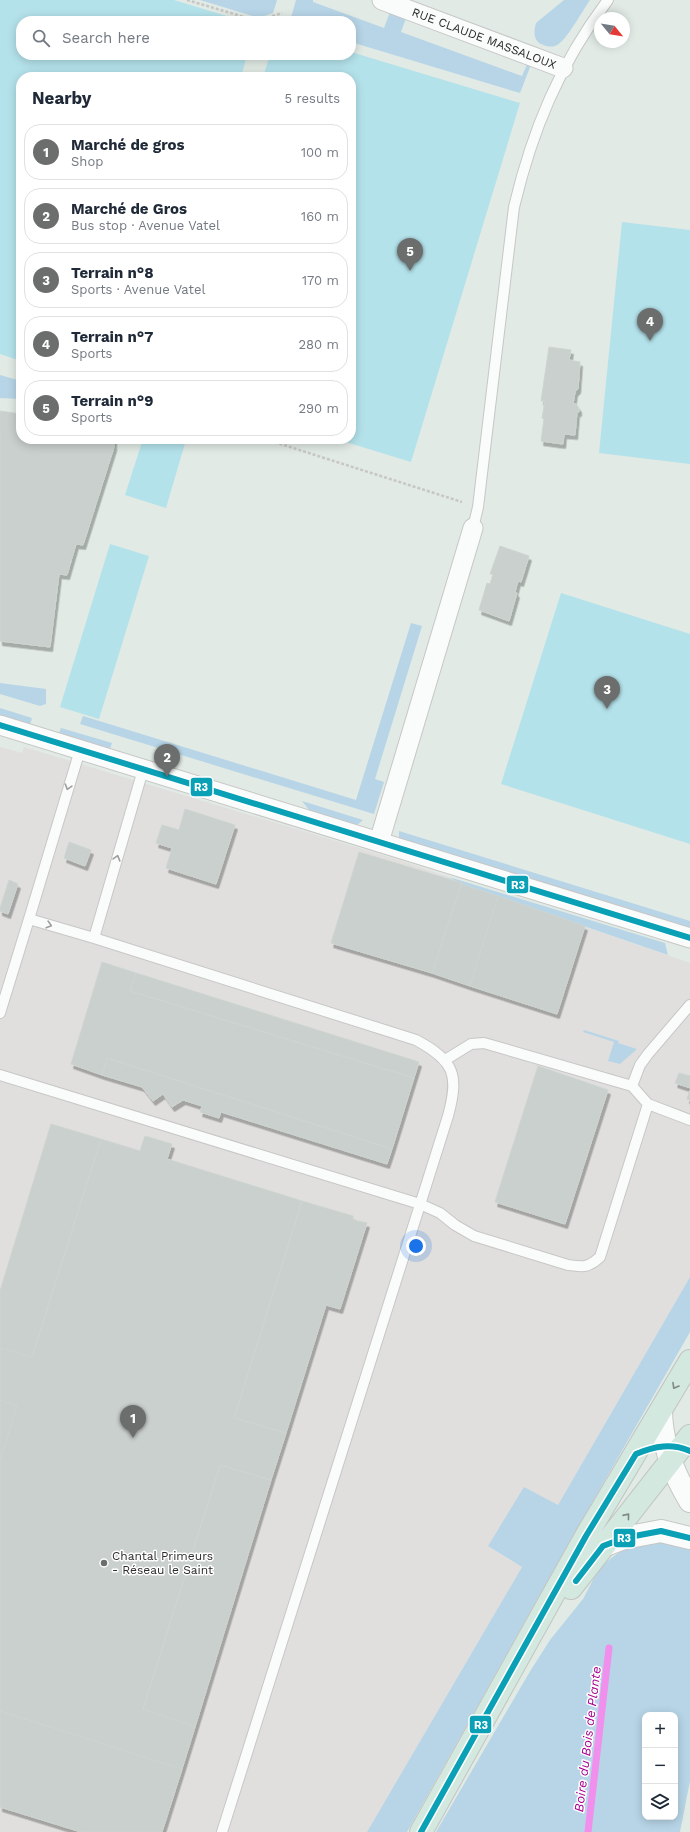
<!DOCTYPE html>
<html lang="en">
<head>
<meta charset="utf-8">
<style>
	:root { --surface:#fff; --page:#f2f2f3; --text:#1f2937; --muted:#747a83; --line:#e0e1e3; --accent:#6b6e6c }
	body { margin:0; font-family:"Work Sans",sans-serif; background:var(--page); color:var(--text) }
	.controls { position:absolute; right:12px; bottom:12px; display:grid; overflow:hidden; border-radius:8px; box-shadow:0 2px 10px #0003 }
	.controls button { width:36px; height:36px; display:grid; place-items:center; padding:0; border:0; border-bottom:1px solid var(--line); background:var(--surface); color:var(--text); font:20px sans-serif }
	.compass { position:absolute; left:594px; top:12px; width:36px; height:36px; border-radius:50%; background:var(--surface); box-shadow:0 2px 10px #0003; rotate:120deg }
	.you { position:absolute; left:416px; top:1246px; width:14px; height:14px; margin:-10px; border:3px solid #fff; border-radius:50%; background:#1a73e8; box-shadow:0 0 0 6px #1a73e833 }
	.badge { display:grid; place-items:center; width:26px; height:26px; border-radius:50%; background:var(--accent); color:#fff; font-size:13px; font-weight:700 }
	.pin { position:absolute; translate:-50% -33px; filter:drop-shadow(0 1px 2px #0008) }
	.pin::after { content:''; position:absolute; top:21px; width:14px; height:12px; background:inherit; clip-path:polygon(0 0,100% 0,50% 100%) }
	.list { margin:0; padding:0; list-style:none }
	h2 { display:flex; justify-content:space-between; align-items:center; height:52px; margin:0; padding:0 16px; font-size:17px }
	h2 small { font-size:13px; font-weight:400; color:var(--muted) }
	.list li { display:grid; grid-template-columns:26px 1fr auto; gap:12px; align-items:center; box-sizing:border-box; height:56px; margin:0 8px 8px; padding:0 8px; border:1px solid var(--line); border-radius:16px }
	.list b { display:block; font-size:15px; white-space:nowrap }
	.list p { margin:0; font-size:13px; white-space:nowrap; color:var(--muted) }
	.list em { font-size:13px; font-style:normal; color:var(--muted) }
	.icon { flex:none; width:22px; height:22px; fill:none; stroke:currentColor; stroke-width:2; stroke-linecap:round; stroke-linejoin:round }
	.map { position:relative; flex:none; width:690px; height:1832px; overflow:hidden }
	.search { position:absolute; background:var(--surface); box-shadow:0 2px 10px #0003; left:16px; top:16px; width:340px; height:44px; display:flex; align-items:center; gap:10px; box-sizing:border-box; padding:0 14px; border-radius:16px; color:var(--muted); font-size:15px }
	.panel { position:absolute; background:var(--surface); box-shadow:0 2px 10px #0003; left:16px; top:72px; width:340px; height:372px; border-radius:16px }
	.map>svg:first-child { display:block }
	.industrial { fill:#e0dfdd }
	.green { fill:#b7d5e7; fill-rule:evenodd }
	.pitch { fill:#b4e2eb }
	.lines { fill:none; stroke-linecap:round; stroke-linejoin:round }
	.stream { stroke:#f18fec; stroke-width:7 }
	.building { fill:#cad0cd; stroke:#cdd5d0; filter:url(#shadow) }
	.lane-casing { stroke:#c7c7c6; stroke-width:12 }
	.street-casing { stroke:#c7c7c6; stroke-width:21 }
	.secondary-casing { stroke:#c7c7c6; stroke-width:24 }
	.primary-casing { stroke:#c2c5c3; stroke-width:24 }
	.path { stroke:#c6c7c6; stroke-width:2.5; stroke-dasharray:3 2; stroke-linecap:butt }
	.lane { stroke:#fafcfb; stroke-width:10 }
	.street { stroke:#fafcfb; stroke-width:19 }
	.secondary { stroke:#fafcfb; stroke-width:22 }
	.primary { stroke:#d3e8df; stroke-width:22 }
	.bus-1-casing { stroke:#fff; stroke-width:9 }
	.bus-1 { stroke:#0aa0b6; stroke-width:6 }
	.oneway { stroke:#9d9e9d }
	.oneway2 { stroke:#7f8a85 }
	.poi-dot { fill:#6b6e6c; stroke:#fff; stroke-width:1.5 }
	.labels { text-anchor:middle; stroke-width:3; stroke-linejoin:round; paint-order:stroke }
	.street-label { font-size:12px; fill:#2b2b2b; stroke:#fff }
	.poi-label { font-size:12px; fill:#2b2b2b; stroke:#fff; text-anchor:start }
	.water-label { font-size:13px; font-style:italic; fill:#a80391; stroke:#fff }
	.line-badge { stroke:#fff; stroke-width:1.5 }
	.badge-label { font-size:11px; text-anchor:middle; font-weight:bold; fill:#fff }
</style>
</head>
<body>
<div class="map">
<svg width="690" height="1832" viewBox="0 0 690 1832">
	<defs>
		<filter id="shadow"><feDropShadow dx="2.5" dy="4.5" stdDeviation="0" flood-color="#0004"/></filter>
	</defs>
	<rect width="100%" height="100%" fill="#e1eae4"/>
	<path class="industrial" d="M0,747L22,753L24,747L402,861L449,877L462,884L690,963V1277L558,1505L488,1546L522,1567L367,1832H0Z"/>
	<path class="green" d="M200,0H277L273,13L259,18Z
		M296,0H313V2L384,28L390,12L406,18L401,32L522,76L528,62H532L520,93L351,42V21H290Z
		M564,0H590C583,10 566,41 557,45C551,48 544,46 539,43C533,38 534,30 536,23Z
		M0,375L21,381V399L0,398Z
		M411,623L422,626L375,779L384,782L374,814L80,724L83,716L356,800Z
		M0,683L46,689V704L40,706L0,694Z
		M0,708L32,718L30,725L0,715Z
		M61,728L112,743L110,749L59,733Z
		M302,801L363,820L356,826L310,811Z
		M399,831L690,921V928L399,838Z
		M449,877L665,943L668,955L461,884Z
		M584,1030L619,1041L618,1043L637,1049L620,1064L608,1061L614,1042L583,1032Z
		M690,1277V1332L565,1550L407,1832H367L522,1567L488,1546L524,1487L558,1505Z
		M661,1541L680,1545L690,1549V1781L680,1832H436L529,1673L550,1640L583,1599L594,1578L604,1564L614,1556L627,1547ZM645,1715H675V1817H645Z"/>
	<path class="pitch" d="M0,0H174L243,21H21V55H247L241,77H21V361L0,354Z
		M351,52L520,103L411,462L336,439H351V77H263L270,55H351Z
		M622,222L690,230V464L599,453Z
		M143,439L186,440L166,508L125,495Z
		M110,544L149,556L99,719L60,707Z
		M561,593L690,634V844L501,784Z"/>
	<g class="lines">
		<path class="stream" d="M588,1832L609,1648"/>
	</g>
	<path class="building" d="M549,347L571,350L569,360L580,362L578,389L575,392L573,404H576L579,408V412H577L575,435L564,434L563,444L541,441L544,419L542,418L545,401H541Z
		M0,411L21,414V439H114V447L83,545L76,544L67,575L59,574L50,647L0,641Z
		M500,546L529,556L521,582L518,581L515,592L517,593L509,621L479,610L487,583L490,584L493,574H490Z
		M185,809L235,825L216,884L166,868L172,848L156,843L162,825L179,830Z
		M69,842L91,850L85,866L64,858Z
		M359,852L462,883L432,973L331,943Z
		M9,880L18,884L8,914L0,911V908Z
		M461,884L498,896L470,986L432,973Z
		M498,896L585,926L557,1014L470,986Z
		M102,962L136,973L130,991L414,1078L392,1149L107,1058L102,1075L71,1064Z
		M136,973L419,1062L414,1078L130,991Z
		M107,1058L392,1149L387,1164L221,1112L219,1118L200,1112L202,1106L183,1100L172,1107L163,1094L153,1101L142,1087L102,1075Z
		M538,1066L608,1090L565,1224L495,1202Z
		M679,1073L690,1076V1088L675,1083Z
		M690,1090V1100L687,1099Z
		M51,1124L101,1139L32,1357L0,1348V1291Z
		M145,1136L172,1144L167,1159L302,1201L234,1418L286,1433L271,1480L220,1465L143,1709L195,1727L182,1769L0,1711V1461L17,1406L0,1400V1348L32,1357L101,1139L140,1151Z
		M302,1201L353,1216V1220L367,1223L340,1309L326,1305L286,1433L234,1418Z
		M0,1400L17,1406L0,1461Z
		M220,1465L271,1480L195,1727L143,1709Z
		M0,1711L182,1769L162,1832H81L0,1807Z"/>
	<g class="lines">
		<defs>
			<path id="lane" d="M473,528L478,507L514,207C532,131 560,63 608,0
				M80,750L29,919L94,938L143,770
				M94,938L416,1040C455,1061 459,1075 448,1116L222,1832
				M0,1013L29,919
				M0,1075L420,1204L440,1213L455,1225L474,1236L568,1265C583,1267 588,1268 600,1257L648,1104L632,1086L484,1043L471,1044L445,1060
				M632,1086L640,1065L648,1054L690,1005
				M648,1104L690,1120"/>
			<g id="street">
				<path id="s1" d="M382,0L563,68"/>
				<path d="M0,725L690,938"/>
				<path d="M379,842L473,528"/>
			</g>
			<path id="secondary" d="M661,1412C662,1445 673,1473 690,1501
				M603,1546L624,1538L661,1531L690,1538"/>
			<path id="primary" d="M571,1588L690,1436
				M421,1832L586,1536L690,1361"/>
		</defs>
		<use href="#lane" class="lane-casing"/>
		<use href="#street" class="street-casing"/>
		<use href="#secondary" class="secondary-casing"/>
		<use href="#primary" class="primary-casing"/>
		<path class="path" d="M187,0L258,21
			M258,21L282,13
			M265,439L462,502"/>
		<use href="#lane" class="lane"/>
		<use href="#street" class="street"/>
		<use href="#secondary" class="secondary"/>
		<use href="#primary" class="primary"/>
		<defs>
			<path id="bus-1" d="M0,725L690,938
				M576,1581L603,1546L624,1538L661,1531L690,1538
				M421,1832L586,1536L636,1454C655,1446 671,1443 690,1451"/>
		</defs>
		<use href="#bus-1" class="bus-1-casing"/>
		<use href="#bus-1" class="bus-1"/>
	</g>
	<defs><path id="oneway-chevron" d="M-2-3.5L2.5 0L-2 3.5" fill="none" stroke-width="1.6" stroke-linecap="round" stroke-linejoin="round"/></defs>
	<g class="oneway">
		<use href="#oneway-chevron" transform="translate(68 787) rotate(107)"/>
		<use href="#oneway-chevron" transform="translate(117 858) rotate(-74)"/>
		<use href="#oneway-chevron" transform="translate(49 925) rotate(16)"/>
	</g>
	<g class="oneway2">
		<use href="#oneway-chevron" transform="translate(675 1386) rotate(120)"/>
		<use href="#oneway-chevron" transform="translate(627 1516) rotate(-51)"/>
	</g>
	<circle class="poi-dot" cx="104" cy="1563" r="4"/>
	<g class="labels">
		<g class="street-label">
			<text dy="4" stroke="none"><textPath href="#s1" startOffset="109">RUE CLAUDE MASSALOUX</textPath></text>
		</g>
		<g class="poi-label">
			<text x="112" y="1560">Chantal Primeurs<tspan x="112" dy="14">- Réseau le Saint</tspan></text>
		</g>
		<g class="water-label">
			<text transform="translate(587 1739) rotate(-83)" y="5">Boire du Bois de Plante</text>
		</g>
	</g>
	<g class="line-badge">
		<rect x="190" y="777" width="23" height="20" rx="4" fill="#0aa0b6"/>
		<rect x="506" y="875" width="23" height="19" rx="4" fill="#0aa0b6"/>
		<rect x="613" y="1528" width="23" height="20" rx="4" fill="#0aa0b6"/>
		<rect x="469" y="1715" width="23" height="19" rx="4" fill="#0aa0b6"/>
	</g>
	<g class="badge-label">
		<text x="201" y="791">R3</text>
		<text x="518" y="889">R3</text>
		<text x="624" y="1542">R3</text>
		<text x="481" y="1729">R3</text>
	</g>
</svg>
<div class="controls">
<button>+</button>
<button>−</button>
<button><svg class="icon" aria-label="layers" viewBox="0 0 24 24"><path d="M12 4l9 5-9 5-9-5zM3 14l9 5 9-5"/></svg></button>
</div>
<svg class="compass" viewBox="-18 -18 36 36"><path d="M0-13l5 13h-10z" fill="#e53935"/><path d="M0 13l5-13h-10z" fill="#747a83"/></svg>
<div class="you"></div>
<div class="pin badge" style="left:133px;top:1438px">1</div>
<div class="pin badge" style="left:167px;top:777px">2</div>
<div class="pin badge" style="left:607px;top:709px">3</div>
<div class="pin badge" style="left:650px;top:341px">4</div>
<div class="pin badge" style="left:410px;top:271px">5</div>
<div class="search"><svg class="icon" aria-label="search" viewBox="0 0 24 24"><circle cx="10" cy="10" r="6"/><path d="M15 15l6 6"/></svg>Search here</div>
<section class="panel">
<h2>Nearby<small>5 results</small></h2>
<ul class="list">
<li><span class="badge">1</span><div><b>Marché de gros</b><p>Shop</p></div><em>100 m</em></li>
<li><span class="badge">2</span><div><b>Marché de Gros</b><p>Bus stop · Avenue Vatel</p></div><em>160 m</em></li>
<li><span class="badge">3</span><div><b>Terrain n°8</b><p>Sports · Avenue Vatel</p></div><em>170 m</em></li>
<li><span class="badge">4</span><div><b>Terrain n°7</b><p>Sports</p></div><em>280 m</em></li>
<li><span class="badge">5</span><div><b>Terrain n°9</b><p>Sports</p></div><em>290 m</em></li>
</ul>
</section>
</div>
</body>
</html>
